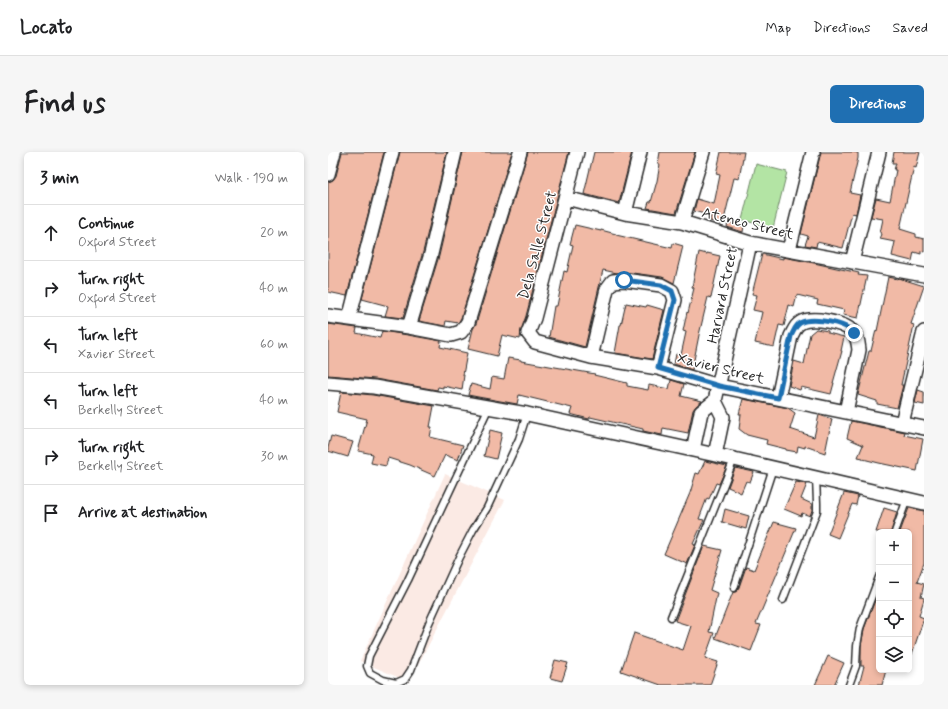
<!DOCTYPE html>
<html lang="en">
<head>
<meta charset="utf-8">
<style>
	:root { --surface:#fff; --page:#f6f6f6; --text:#202124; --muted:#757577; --line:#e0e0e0; --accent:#1f6fb2 }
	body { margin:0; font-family:Mynerve,sans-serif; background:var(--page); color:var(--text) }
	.controls { position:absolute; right:12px; bottom:12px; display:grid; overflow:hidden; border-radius:6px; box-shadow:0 2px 6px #0003 }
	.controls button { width:36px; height:36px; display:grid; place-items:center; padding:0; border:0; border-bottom:1px solid var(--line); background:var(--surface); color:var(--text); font:20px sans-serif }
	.stop { position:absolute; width:12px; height:12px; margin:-9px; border:3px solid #1f6fb2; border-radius:50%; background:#fff }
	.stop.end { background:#1f6fb2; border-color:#fff; box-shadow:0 1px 4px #0008 }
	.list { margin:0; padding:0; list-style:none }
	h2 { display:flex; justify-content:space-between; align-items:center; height:52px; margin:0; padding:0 16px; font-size:17px }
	h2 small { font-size:13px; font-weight:400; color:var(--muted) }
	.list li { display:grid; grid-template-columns:26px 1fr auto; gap:12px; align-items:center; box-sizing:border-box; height:56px; padding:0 16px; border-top:1px solid var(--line) }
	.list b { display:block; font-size:15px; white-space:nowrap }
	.list p { margin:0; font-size:13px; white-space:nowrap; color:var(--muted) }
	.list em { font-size:13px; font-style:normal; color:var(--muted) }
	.icon { flex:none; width:22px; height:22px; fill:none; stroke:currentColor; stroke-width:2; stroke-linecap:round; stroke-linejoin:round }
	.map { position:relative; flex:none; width:596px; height:533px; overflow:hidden; border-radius:6px }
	header { display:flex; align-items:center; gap:24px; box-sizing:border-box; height:56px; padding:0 20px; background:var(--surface); border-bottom:1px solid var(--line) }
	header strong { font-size:19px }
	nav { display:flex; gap:22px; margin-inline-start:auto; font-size:14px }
	.intro { display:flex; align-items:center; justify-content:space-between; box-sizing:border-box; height:96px; padding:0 24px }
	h1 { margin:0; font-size:28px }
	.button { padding:10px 18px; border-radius:6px; background:var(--accent); color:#fff; font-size:14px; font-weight:700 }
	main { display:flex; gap:24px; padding:0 24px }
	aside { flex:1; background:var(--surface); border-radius:6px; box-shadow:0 2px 6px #0003 }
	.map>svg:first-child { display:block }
	.built { fill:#fbeae4 }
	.green { fill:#b3e4a4; stroke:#6f8868 }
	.building { fill:#f1baa6; stroke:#2b2b2b }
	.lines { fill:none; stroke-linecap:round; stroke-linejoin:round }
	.lane-casing { stroke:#2b2b2b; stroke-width:9 }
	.street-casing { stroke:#2b2b2b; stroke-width:16 }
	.lane { stroke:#fff; stroke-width:6 }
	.street { stroke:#fff; stroke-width:13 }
	.route { stroke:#1f6fb2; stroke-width:5 }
	.labels { text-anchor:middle; stroke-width:3; stroke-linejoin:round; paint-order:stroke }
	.street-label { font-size:15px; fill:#2b2b2b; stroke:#fff }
</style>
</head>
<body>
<header>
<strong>Locato</strong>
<nav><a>Map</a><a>Directions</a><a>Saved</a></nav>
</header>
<div class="intro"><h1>Find us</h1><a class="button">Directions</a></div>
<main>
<aside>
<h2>3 min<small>Walk · 190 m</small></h2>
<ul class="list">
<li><svg class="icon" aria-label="ahead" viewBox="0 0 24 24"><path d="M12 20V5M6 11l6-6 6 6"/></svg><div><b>Continue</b><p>Oxford Street</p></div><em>20 m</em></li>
<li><svg class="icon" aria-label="right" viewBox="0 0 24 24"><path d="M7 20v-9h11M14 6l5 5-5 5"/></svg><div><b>Turn right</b><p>Oxford Street</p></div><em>40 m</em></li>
<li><svg class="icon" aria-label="left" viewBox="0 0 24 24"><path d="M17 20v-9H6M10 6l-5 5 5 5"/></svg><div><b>Turn left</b><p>Xavier Street</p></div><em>60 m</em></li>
<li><svg class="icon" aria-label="left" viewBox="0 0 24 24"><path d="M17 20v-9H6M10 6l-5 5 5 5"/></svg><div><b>Turn left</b><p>Berkelly Street</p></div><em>40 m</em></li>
<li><svg class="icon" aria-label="right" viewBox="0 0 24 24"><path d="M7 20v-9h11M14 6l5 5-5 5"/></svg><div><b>Turn right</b><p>Berkelly Street</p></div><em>30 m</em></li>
<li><svg class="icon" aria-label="arrive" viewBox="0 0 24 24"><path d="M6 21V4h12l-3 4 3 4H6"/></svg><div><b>Arrive at destination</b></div></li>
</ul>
</aside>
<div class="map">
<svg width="596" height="533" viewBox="0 0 596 533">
	<rect width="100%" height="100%" fill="#fff"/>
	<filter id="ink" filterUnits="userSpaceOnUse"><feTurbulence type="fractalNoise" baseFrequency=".025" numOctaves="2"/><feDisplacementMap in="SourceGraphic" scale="8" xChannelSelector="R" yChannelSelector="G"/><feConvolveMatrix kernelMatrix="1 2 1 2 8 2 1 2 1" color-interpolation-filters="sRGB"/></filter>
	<g filter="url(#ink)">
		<path class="built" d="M117,322L177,348L81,530L32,509Z"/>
		<path class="green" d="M428,12L459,20L445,76L414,68Z"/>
		<path class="building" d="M14,0H56L19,144L0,140V30L5,28L8,24Z
			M72,0H119L95,100L75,166L57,164L60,154L34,147Z
			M135,0H184L133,166L130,171L118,169L117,174L91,169L111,104Z
			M200,0H241L198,164L193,178L192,187L174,183L169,204L140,197L145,177L148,172Z
			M266,0H304L291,51L256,42Z
			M332,0H367L348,61L319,56L321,50H323L329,29L332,12H330Z
			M393,0H416L411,27L406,26L395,72L382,69L383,64L366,59L369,47L386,52L392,23L388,22Z
			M493,0H525L530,1V6L522,41L532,43L528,62L524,61L515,96L489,90L488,95L477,93L480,84L473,82Z
			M566,0H592L588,16L586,15L572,77L588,82V85L596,87V100L593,99V102L586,100L584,109L564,104L567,90L552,87L554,82L552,81L555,67L543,65L548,46L562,49L568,18H566L568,11H564Z
			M400,70L416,74L415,80L399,75Z
			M247,73L273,79V78L288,82V83L344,96L345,91L355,94L346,131L334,125L297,120L289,121L275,118L257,195L221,185L226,154H229L236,119L239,120L245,93L242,92Z
			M371,100L379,102V101L392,104L383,146L380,145L371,183L364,218L346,212L348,202L353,203L358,180L355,179L359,160L360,161L366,136L364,135Z
			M434,102L455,107V105L486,111L531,121L530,123L539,124L530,166L515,163L516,158L489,152L490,148L469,143L466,155L461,153L456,174L451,173L446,195L427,191L434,160L425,158L429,143L424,142Z
			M560,125L570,127L571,126L577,128L596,134L583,172L586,173L573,233H575L569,256L549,252V249L530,243L541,199H543L548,178L549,179Z
			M298,151L318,155L319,153L336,158L324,207L287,201L292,173H293Z
			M0,172L29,176L28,181L52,186L54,179L80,183L113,189L112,195L139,201L135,223H136L134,238L115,234V236L110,235L109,238L47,227L0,223Z
			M488,177L500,179V181L516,185L513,199H514L505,231H506L503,242L473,235L472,238L461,234L466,209L476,212L482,182Z
			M180,206L193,208V209L267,222L266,223L299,231V234L320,238L321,233L341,237L343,228L356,232L353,244L374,249L368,254L365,258L360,281L335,276L334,283L315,279V277L262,265L261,267L242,262L244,256L191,243L189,252L150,245L140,243L143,232L162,237L164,225L176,227Z
			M590,238L596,240V253L587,251Z
			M13,240L45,243L106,254L102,275H104L102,285L135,293L130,308L117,303L107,324L82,313L60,306L58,314L43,311L45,302L30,299L39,267L9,260Z
			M415,247L460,256L467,261L462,277L486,285L491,263L504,267L497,301L477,294V296L470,294L469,300L458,298V297L438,292L439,288L419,283L411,277L413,262H411Z
			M523,269L577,280L576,283L595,287L589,319L551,311L535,307V306L530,305L535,293L519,286Z
			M162,278L174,281L168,307L156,304Z
			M3,284L25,290L20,305L0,299V296Z
			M377,309L399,314L391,332L388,331L381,347L379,346L371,367L376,368L365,392L367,393L359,412L336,402L362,341L368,321L371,322Z
			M407,316L426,320L422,330L418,329L413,341L400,335Z
			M468,330L479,332L473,347L484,352V358L482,364L474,361L473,364L456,357Z
			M516,341L530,344L528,353L524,352L510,386L500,382Z
			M556,356L569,360L563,380H548Z
			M581,356L596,359V411L589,430L596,432L593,445L596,446V447L591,464L596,466L583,505H581V380H572Z
			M397,357L421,364L418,377L394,370Z
			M446,370L468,376L428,472L433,473L423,499L387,486L405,440H407L410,438L418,415L426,418Z
			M376,394L394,398L382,438L389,441L381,480L386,481L377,506L390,510L382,533H333L293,519L306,481L355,498L363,474L347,469Z
			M551,438V518H558L554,533H531L536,514H533V494L536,477Z
			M500,504L516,511L506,533H487Z
			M227,508L240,511L234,529L222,526Z"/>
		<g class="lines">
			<defs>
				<path id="lane" d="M161,255L80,428L41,504L39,514L42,521L55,528L68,531L77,527L83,518L101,471L131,405L145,378L159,356L191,287L199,262
					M567,380L579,347
					M406,436L445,316
					M455,448L489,359V351L488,325
					M343,465L406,307
					M521,533L528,514L529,494L532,476L551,425"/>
				<path id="street" d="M249,0L206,166L200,181L207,190L263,205L330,216L391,234L596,276
					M0,22L6,0
					M238,46L297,61L354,70L422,91L596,123
					M297,61L312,0
					M354,70L375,0
					M461,98L485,0
					M524,110L551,0
					M0,164L81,175L123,183L133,180L140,170L192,0
					M21,167L64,0
					M81,175L103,102L127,0
					M263,205L279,137L285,129L296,128L333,133L344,139L347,148L330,216
					M0,231L46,235L199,262L406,307L596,351
					M450,246L463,184C466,179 467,174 472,171C483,164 516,170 525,180C530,185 530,191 531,198L518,260
					M574,271L596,180
					M365,298L373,260L387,249
					M387,303L395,265L387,249L422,91"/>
			</defs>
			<use href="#lane" class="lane-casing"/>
			<use href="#street" class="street-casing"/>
			<use href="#lane" class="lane"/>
			<use href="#street" class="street"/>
		</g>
	</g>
	<g class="lines" filter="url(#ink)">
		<path class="route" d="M296,128L333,133L344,139L347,148L330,216L391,234L450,246L463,184C466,179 467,174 472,171C482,165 508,170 518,175C521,176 523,179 526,181"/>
	</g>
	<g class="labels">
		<g class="street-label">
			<text transform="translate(420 71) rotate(14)" y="5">Ateneo Street</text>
			<text transform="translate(209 93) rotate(-75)" y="5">Dela Salle Street</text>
			<text transform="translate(394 143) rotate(-78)" y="5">Harvard Street</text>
			<text transform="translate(393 216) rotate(14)" y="5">Xavier Street</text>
		</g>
	</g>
</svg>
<div class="controls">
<button>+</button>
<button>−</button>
<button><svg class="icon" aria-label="locate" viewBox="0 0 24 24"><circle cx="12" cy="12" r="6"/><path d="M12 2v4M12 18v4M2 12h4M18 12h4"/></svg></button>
<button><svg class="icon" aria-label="layers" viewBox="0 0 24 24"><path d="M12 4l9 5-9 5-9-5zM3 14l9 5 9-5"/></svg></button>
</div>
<div class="stop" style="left:296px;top:128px"></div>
<div class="stop end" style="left:526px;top:181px"></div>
</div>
</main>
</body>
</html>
